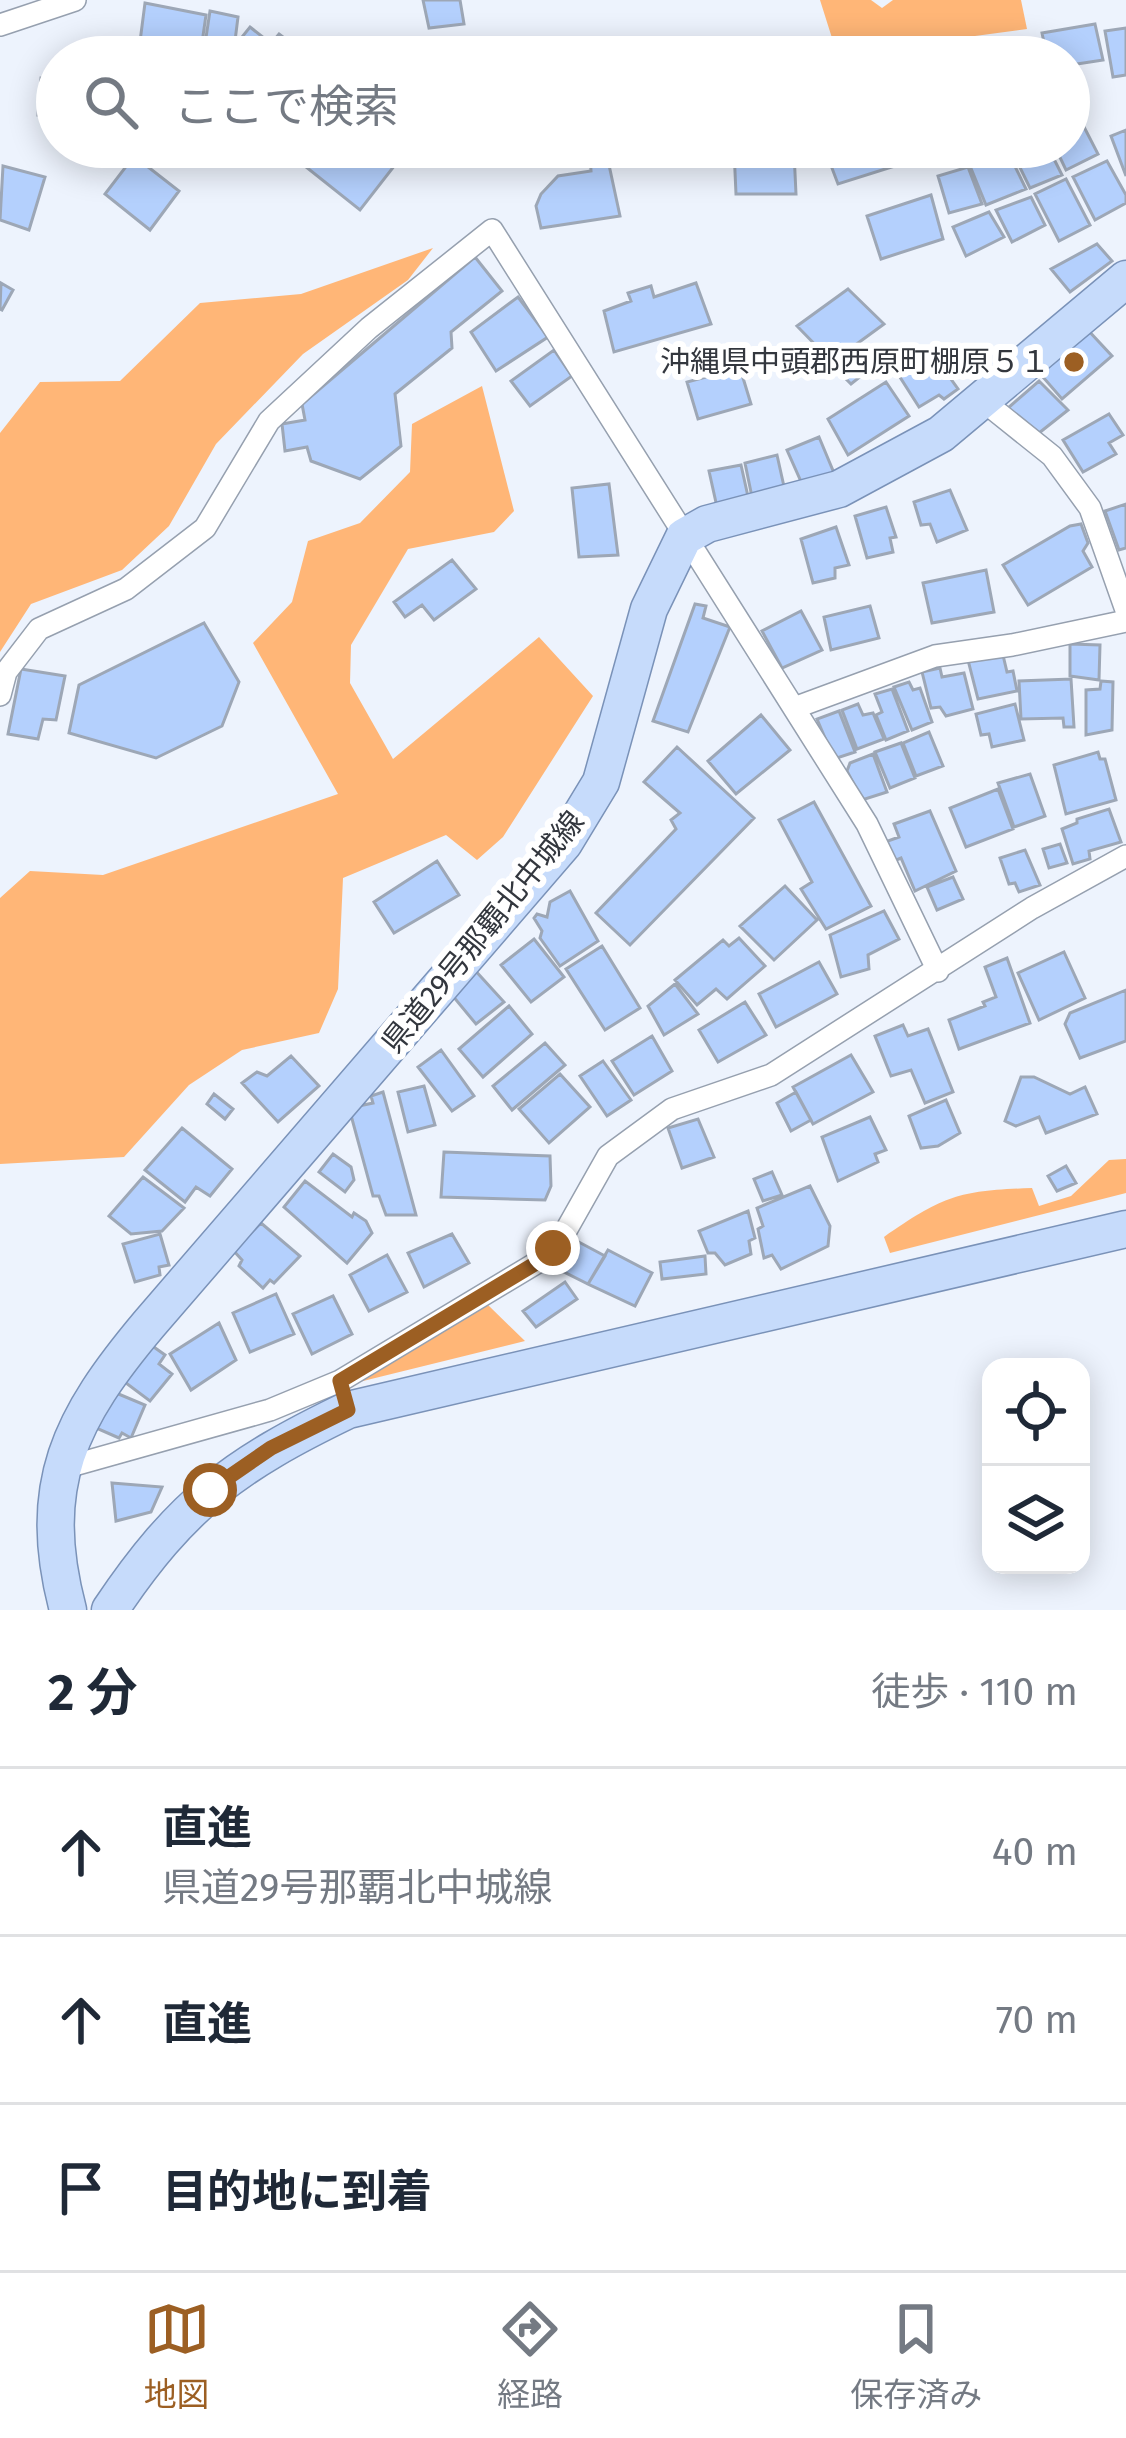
<!DOCTYPE html>
<html lang="ja">
<head>
<meta charset="utf-8">
<style>
	:root { --surface:#fff; --page:#f2f2f3; --text:#1f2937; --muted:#747a83; --line:#e0e1e3; --accent:#9c5f23 }
	body { margin:0; font-family:"Fira Sans","Noto Sans JP",sans-serif; background:var(--page); color:var(--text) }
	.controls { position:absolute; right:36px; bottom:36px; display:grid; overflow:hidden; border-radius:24px; box-shadow:0 6px 30px #0003 }
	.controls button { width:108px; height:108px; display:grid; place-items:center; padding:0; border:0; border-bottom:3px solid var(--line); background:var(--surface); color:var(--text); font:60px sans-serif }
	.stop { position:absolute; width:36px; height:36px; margin:-27px; border:9px solid #9c5f23; border-radius:50%; background:#fff }
	.stop.end { background:#9c5f23; border-color:#fff; box-shadow:0 3px 12px #0008 }
	.list { margin:0; padding:0; list-style:none }
	h2 { display:flex; justify-content:space-between; align-items:center; height:156px; margin:0; padding:0 48px; font-size:51px }
	h2 small { font-size:39px; font-weight:400; color:var(--muted) }
	.list li { display:grid; grid-template-columns:78px 1fr auto; gap:36px; align-items:center; box-sizing:border-box; height:168px; padding:0 48px; border-top:3px solid var(--line) }
	.list b { display:block; font-size:45px; white-space:nowrap }
	.list p { margin:0; font-size:39px; white-space:nowrap; color:var(--muted) }
	.list em { font-size:39px; font-style:normal; color:var(--muted) }
	.icon { flex:none; width:66px; height:66px; fill:none; stroke:currentColor; stroke-width:2; stroke-linecap:round; stroke-linejoin:round }
	.map { position:relative; flex:none; width:1126px; height:1610px; overflow:hidden }
	.search { position:absolute; background:var(--surface); box-shadow:0 6px 30px #0003; left:36px; right:36px; top:36px; height:132px; display:flex; align-items:center; gap:30px; box-sizing:border-box; padding:0 42px; border-radius:66px; color:var(--muted); font-size:45px }
	.sheet { height:660px; background:var(--surface) }
	nav { display:flex; justify-content:space-around; align-items:center; box-sizing:border-box; height:168px; border-top:3px solid var(--line); background:var(--surface); font-size:33px; color:var(--muted) }
	nav a { display:grid; justify-items:center; gap:6px }
	nav .on { color:var(--accent) }
	.map>svg:first-child { display:block }
	.green { fill:#ffb677 }
	.building { fill:#b4d0fd; stroke:#9da7b6; stroke-width:3 }
	.lines { fill:none; stroke-linecap:round; stroke-linejoin:round }
	.street-casing { stroke:#96a0af; stroke-width:24 }
	.primary-casing { stroke:#7a92b8; stroke-width:39 }
	.street { stroke:#fff; stroke-width:21 }
	.primary { stroke:#c6dbfb; stroke-width:36 }
	.route { stroke:#9c5f23; stroke-width:15 }
	.poi-dot { fill:#9c5f23; stroke:#fff; stroke-width:4.5 }
	.labels { text-anchor:middle; stroke-width:12; stroke-linejoin:round; paint-order:stroke }
	.poi-label { font-size:30px; fill:#33373e; stroke:#fff; text-anchor:end }
	.street-label { font-size:30px; fill:#33373e; stroke:#fff }
</style>
</head>
<body>
<div class="map">
<svg width="1126" height="1610" viewBox="0 0 1126 1610">
	<rect width="100%" height="100%" fill="#edf3fd"/>
	<path class="green" d="M820,0H871L882,8L893,0H1021L1027,29L975,36L966,57H838Z
		M433,248L408,280L303,354L216,444L169,526L122,570L31,604L0,652V433L40,382L120,381L200,303L301,294Z
		M482,386L514,511L494,532L408,549L351,645L350,683L393,759L539,637L593,696L503,837L477,860L446,835L343,878L338,989L319,1033L242,1050L189,1085L124,1157L0,1164V898L30,871L103,875L338,794L253,643L292,602L308,541L360,523L410,472L412,424Z
		M1126,1159V1193L890,1253L884,1237C945,1195 958,1191 1032,1188L1039,1206L1071,1196L1109,1160Z
		M488,1305L525,1341L359,1382Z"/>
	<path class="building" d="M423,0H460L464,24L429,28Z
		M145,3L206,15L200,57H138Z
		M210,11L238,17L233,57H203Z
		M1095,24L1103,60L1077,64L1081,85L1069,87V57H1047L1042,33Z
		M250,27L269,42L256,57L238,42Z
		M1126,28V75L1113,77L1105,31Z
		M279,34L309,57H260Z
		M101,39L129,41L128,57H100Z
		M1031,43L1033,57H976L975,51Z
		M41,78L57,79V116L38,115Z
		M1082,123L1098,154L1066,170L1055,147H1069V127Z
		M1126,130V176L1111,136Z
		M313,147H409L360,210L301,163Z
		M824,147H891L898,165L838,184Z
		M1010,147H1048L1062,175L1030,188Z
		M734,149L794,152L796,194H736Z
		M594,151L600,152L605,165H609L620,216L541,228L536,206L541,194L558,176L591,171L590,154Z
		M994,153L999,163L1011,158L1026,189L986,205L968,161Z
		M134,156L179,191L150,230L105,194Z
		M1107,161L1126,195V203L1095,220L1073,177Z
		M3,166L45,177L29,230L0,220Z
		M968,167L982,204L949,213L938,176Z
		M1066,179L1090,225L1059,241L1035,194Z
		M931,195L943,239L881,259L867,216Z
		M1031,197L1045,225L1012,242L996,210Z
		M989,212L1004,237L966,256L953,227Z
		M1097,244L1112,261L1070,292L1051,269Z
		M475,257L502,291L451,332L452,348L395,394L401,446L360,479L311,461L307,447L285,451L282,424L305,420L302,404Z
		M1,283L13,290L2,310L0,309Z
		M696,283L711,324L614,352L604,311L631,301L628,293L651,286L654,297Z
		M848,289L884,324L832,362L797,326Z
		M518,297L548,337L496,371L471,332Z
		M1086,328L1112,356L1062,399L1036,369Z
		M554,350L572,376L530,406L511,381Z
		M855,350L871,368L851,384L835,368Z
		M930,350L958,389L944,399L939,395L919,407L898,374Z
		M740,368L751,404L698,419L687,382Z
		M1039,381L1068,410L1039,433L1008,408Z
		M886,382L909,416L848,455L828,419Z
		M1109,414L1123,435L1109,443L1116,454L1083,472L1063,440Z
		M819,437L834,473L803,486L787,450Z
		M777,455L785,491L752,497L745,463Z
		M741,465L749,501L717,507L709,471Z
		M609,484L618,555L579,557L572,488Z
		M950,490L967,530L937,542L930,524L921,525L914,502Z
		M1126,504V548L1119,550L1105,511Z
		M886,507L896,537L890,538L893,552L867,558L855,516Z
		M1081,524L1088,543L1083,551L1092,567L1028,605L1003,565L1070,526Z
		M836,527L849,565L835,568V578L813,583L801,539Z
		M452,560L476,589L434,620L422,605L405,617L394,602Z
		M986,570L994,612L932,623L923,583Z
		M695,604L706,606L703,618L730,627L688,732L653,721Z
		M870,606L879,638L831,650L824,617Z
		M801,611L822,650L782,668L762,631Z
		M204,623L239,682L222,726L156,758L69,733L79,685Z
		M1070,644L1100,645L1099,680L1070,676Z
		M1002,651L1007,672L1013,671L1017,691L978,699L968,660Z
		M940,668L942,677L964,673L973,709L946,716L940,707L931,708L922,672Z
		M21,669L65,676L56,720L43,719L38,739L8,734Z
		M1071,679L1074,727H1064L1063,718L1021,719L1019,681Z
		M1101,681L1113,682L1112,730L1086,735V690L1100,689Z
		M909,682L913,690L920,688L932,722L912,730L894,687Z
		M892,689L908,731L886,740L876,715L882,712L875,694Z
		M858,704L863,715L873,713L884,739L857,749L842,710Z
		M1015,704L1024,740L992,747L989,734L981,735L976,714Z
		M839,711L855,752L834,759L817,719Z
		M761,715L790,750L736,794L708,761Z
		M929,732L943,766L916,776L903,743Z
		M901,743L915,778L890,788L875,752Z
		M677,747L754,818L630,945L596,913L676,829L671,820L680,813L644,782Z
		M1098,752L1100,759H1105L1116,800L1066,814L1054,765Z
		M873,754L887,792L862,800L847,771L850,763Z
		M1030,774L1045,816L1014,827L998,783Z
		M998,789L1013,829L966,847L950,808Z
		M814,802L871,906L826,929L801,889L812,882L779,820Z
		M1109,809L1121,842L1089,851L1090,859L1073,864L1062,829L1077,823V819Z
		M930,811L956,871L915,891L901,858L894,861L885,842L899,837L894,824Z
		M1060,844L1067,863L1049,868L1043,849Z
		M1025,850L1040,885L1019,892L1015,883L1009,884L1000,858Z
		M437,861L459,895L394,933L374,902Z
		M953,877L963,899L937,910L927,887Z
		M785,886L817,920L774,960L740,926Z
		M570,891L598,941L560,966L540,938L542,931L534,918L537,914L547,917L550,902Z
		M884,911L899,939L868,955L869,969L841,977L830,935Z
		M739,938L765,966L727,999L716,989L697,1005L675,980L723,940L729,946Z
		M534,939L564,977L531,1002L501,965Z
		M602,946L640,1008L605,1030L566,969Z
		M1064,952L1085,998L1039,1020L1018,973Z
		M1007,958L1030,1023L959,1049L949,1020L985,1006L983,1002L996,997L985,967Z
		M819,962L837,994L776,1027L759,994Z
		M472,967L504,1002L476,1024L447,989Z
		M675,984L698,1014L664,1035L648,1006Z
		M1126,990V1041L1080,1058L1065,1024L1070,1013Z
		M745,1002L766,1035L718,1062L699,1030Z
		M509,1006L532,1034L483,1077L459,1049Z
		M903,1025L908,1036L928,1029L953,1092L925,1103L911,1070L891,1076L875,1036Z
		M652,1036L672,1071L634,1095L612,1061Z
		M545,1043L565,1065L512,1110L493,1086Z
		M441,1050L474,1096L452,1111L418,1067Z
		M851,1055L873,1092L813,1124L793,1087Z
		M291,1056L319,1086L278,1122L242,1083L257,1072L267,1076Z
		M603,1061L631,1100L607,1116L580,1076Z
		M560,1074L590,1107L549,1143L519,1109Z
		M1021,1077H1034L1070,1094L1085,1087L1097,1114L1046,1133L1039,1117L1016,1126L1005,1121Z
		M424,1086L435,1125L408,1132L398,1092Z
		M383,1092L416,1215H386L379,1196H373L349,1108L373,1103L371,1096Z
		M796,1092L811,1120L791,1131L777,1103Z
		M214,1094L233,1109L225,1119L207,1104Z
		M946,1100L960,1133L938,1146L921,1148L909,1116Z
		M870,1117L886,1150L875,1154L878,1162L838,1181L822,1137Z
		M698,1119L714,1157L682,1168L668,1128Z
		M182,1128L232,1169L210,1196L196,1187L185,1202L145,1170Z
		M444,1152L550,1156L551,1186L545,1200L441,1197Z
		M333,1154L351,1167L354,1180L345,1192L319,1172Z
		M1066,1166L1076,1183L1057,1191L1048,1176Z
		M772,1172L782,1195L763,1201L754,1179Z
		M143,1177L184,1208L162,1231L131,1234L109,1216Z
		M305,1181L352,1217L354,1213L366,1221L372,1233L347,1263L284,1207Z
		M810,1186L830,1226L828,1246L781,1269L772,1255L764,1258L758,1229L763,1226L757,1208Z
		M748,1211L755,1238L749,1241L751,1254L725,1265L715,1253H708L699,1231Z
		M261,1223L300,1256L274,1283L270,1280L263,1288L239,1266L242,1260L233,1250Z
		M160,1234L169,1265L159,1267L160,1275L135,1282L123,1244Z
		M452,1234L469,1263L424,1287L408,1253Z
		M575,1240L605,1256L588,1284L558,1269Z
		M608,1250L652,1273L635,1306L588,1284Z
		M387,1255L407,1292L369,1311L350,1275Z
		M705,1256L706,1274L662,1279L660,1262Z
		M565,1282L577,1299L536,1327L523,1311Z
		M276,1294L294,1334L250,1352L233,1313Z
		M333,1296L352,1334L312,1354L293,1314Z
		M219,1323L236,1360L191,1390L170,1354Z
		M151,1345L165,1355L159,1364L172,1374L150,1401L122,1380Z
		M109,1390L145,1405L131,1438L122,1433L119,1438L96,1428Z
		M112,1483L162,1487L151,1512L116,1521Z"/>
	<g class="lines">
		<defs>
			<path id="street" d="M0,25L75,0
				M982,400L1052,456L1090,508L1126,610
				M0,695L6,672L39,629L126,589L205,528L269,421L369,328L492,230L867,824L938,971
				M794,708L935,656L1012,645L1126,621
				M60,1469L270,1410L340,1381L538,1262L564,1234L608,1156L672,1109L771,1075L1032,908L1126,856"/>
			<path id="primary" d="M68,1610C35,1485 70,1418 149,1324L564,843L601,782L649,609L684,537L707,524L839,489L941,434L1126,279
				M110,1610C182,1503 234,1465 348,1410L1126,1229"/>
		</defs>
		<use href="#street" class="street-casing"/>
		<use href="#primary" class="primary-casing"/>
		<use href="#street" class="street"/>
		<use href="#primary" class="primary"/>
	</g>
	<g class="lines">
		<path class="route" d="M210,1490L271,1448L348,1410L340,1381L538,1262L553,1248"/>
	</g>
	<circle class="poi-dot" cx="1074" cy="362" r="12"/>
	<g class="labels">
		<g class="poi-label">
			<text x="1050" y="372">沖縄県中頭郡西原町棚原５１</text>
		</g>
		<g class="street-label">
			<text transform="translate(483 932) rotate(-51)" y="10">県道29号那覇北中城線</text>
		</g>
	</g>
</svg>
<div class="controls">
<button><svg class="icon" aria-label="locate" viewBox="0 0 24 24"><circle cx="12" cy="12" r="6"/><path d="M12 2v4M12 18v4M2 12h4M18 12h4"/></svg></button>
<button><svg class="icon" aria-label="layers" viewBox="0 0 24 24"><path d="M12 4l9 5-9 5-9-5zM3 14l9 5 9-5"/></svg></button>
</div>
<div class="stop" style="left:210px;top:1490px"></div>
<div class="stop end" style="left:553px;top:1248px"></div>
<div class="search"><svg class="icon" aria-label="search" viewBox="0 0 24 24"><circle cx="10" cy="10" r="6"/><path d="M15 15l6 6"/></svg>ここで検索</div>
</div>
<section class="sheet">
<h2>2 分<small>徒歩 · 110 m</small></h2>
<ul class="list">
<li><svg class="icon" aria-label="ahead" viewBox="0 0 24 24"><path d="M12 20V5M6 11l6-6 6 6"/></svg><div><b>直進</b><p>県道29号那覇北中城線</p></div><em>40 m</em></li>
<li><svg class="icon" aria-label="ahead" viewBox="0 0 24 24"><path d="M12 20V5M6 11l6-6 6 6"/></svg><div><b>直進</b></div><em>70 m</em></li>
<li><svg class="icon" aria-label="arrive" viewBox="0 0 24 24"><path d="M6 21V4h12l-3 4 3 4H6"/></svg><div><b>目的地に到着</b></div></li>
</ul>
</section>
<nav>
<a class="on"><svg class="icon" aria-label="map" viewBox="0 0 24 24"><path d="M3 6l6-2 6 2 6-2v14l-6 2-6-2-6 2zM9 4v14M15 6v14"/></svg>地図</a>
<a><svg class="icon" aria-label="directions" viewBox="0 0 24 24"><path d="M12 3l9 9-9 9-9-9zM9 14v-3h6M13 9l2 2-2 2"/></svg>経路</a>
<a><svg class="icon" aria-label="saved" viewBox="0 0 24 24"><path d="M7 4h10v16l-5-4-5 4z"/></svg>保存済み</a>
</nav>
</body>
</html>
